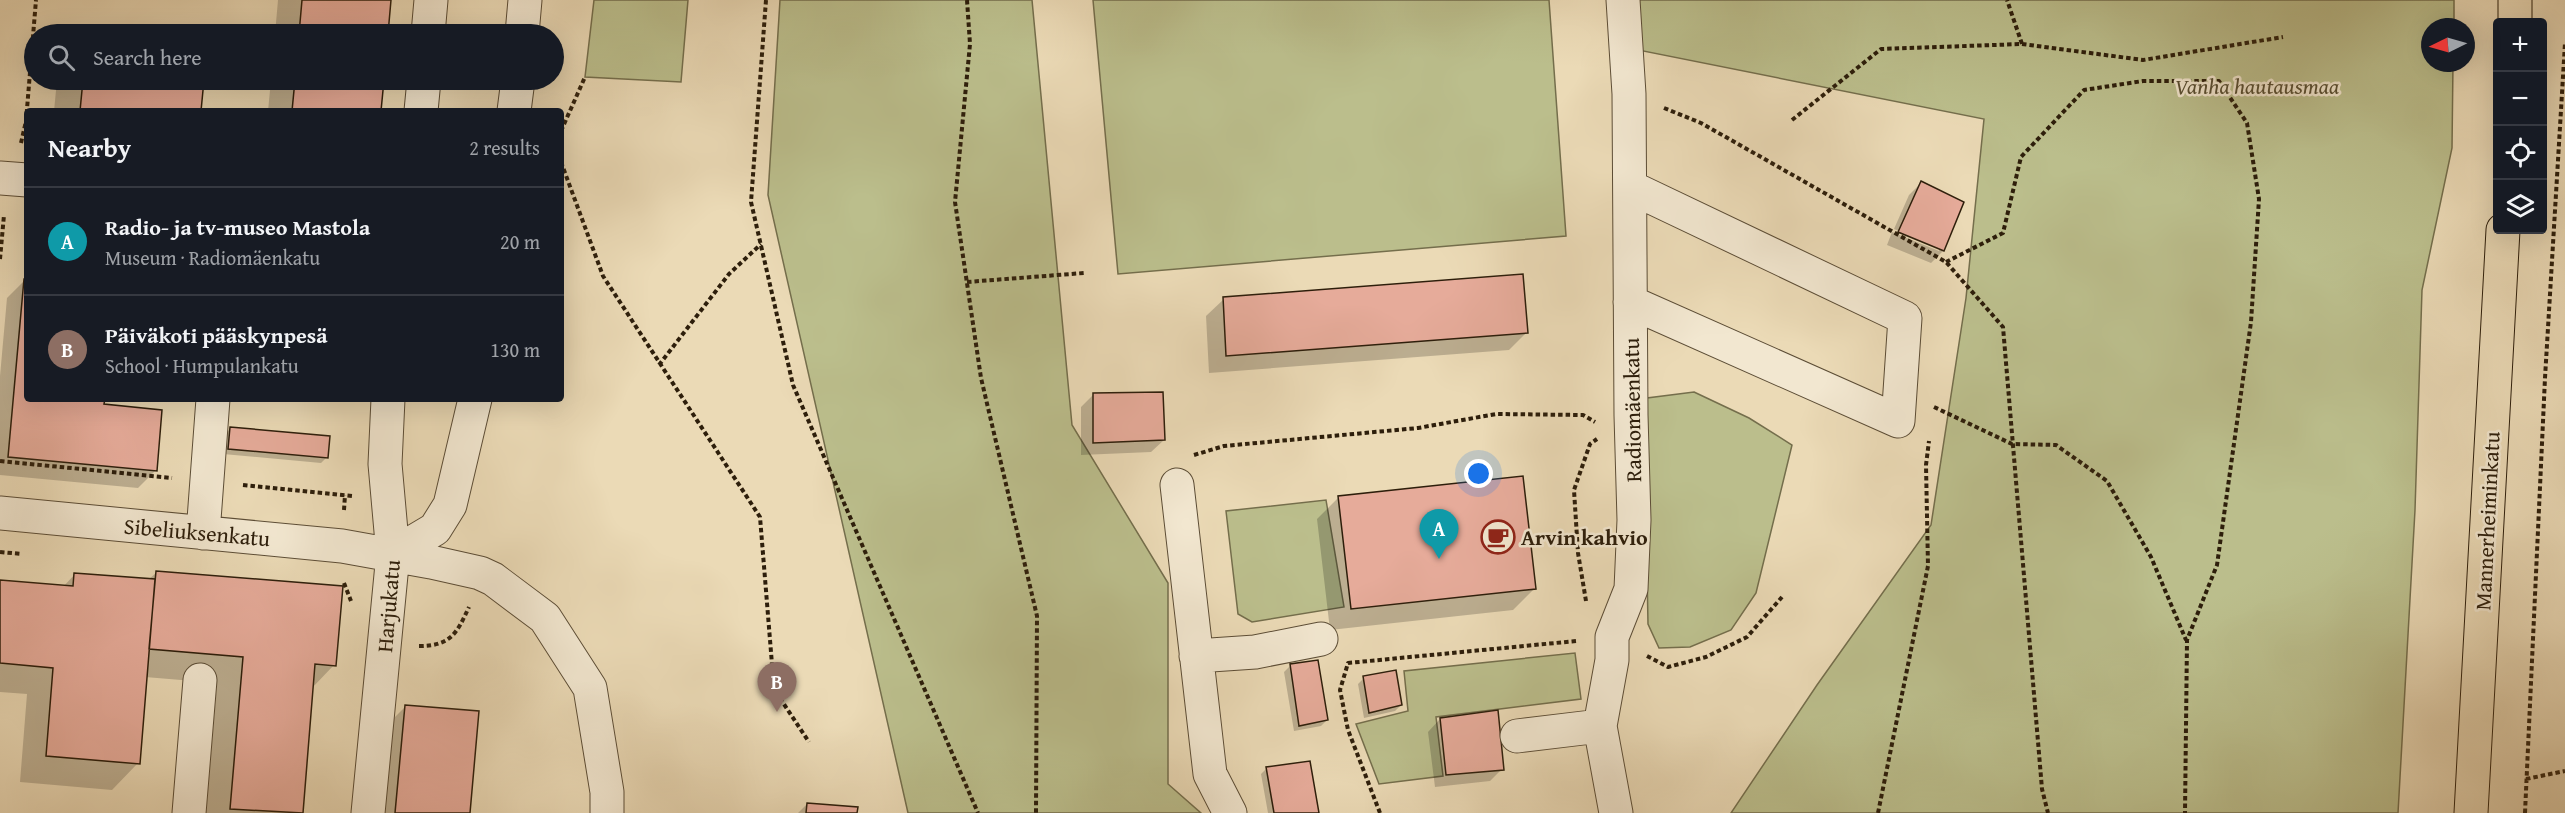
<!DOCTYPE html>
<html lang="en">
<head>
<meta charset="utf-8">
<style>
	:root { --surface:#171b24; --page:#20242c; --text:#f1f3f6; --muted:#9ea1a6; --line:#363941; --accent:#0b8043 }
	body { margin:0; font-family:"Gentium Book Plus",serif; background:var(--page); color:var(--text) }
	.controls { position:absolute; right:18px; top:18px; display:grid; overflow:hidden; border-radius:6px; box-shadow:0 6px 24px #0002 }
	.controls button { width:54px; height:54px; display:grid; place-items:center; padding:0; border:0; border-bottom:2px solid var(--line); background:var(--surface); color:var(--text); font:30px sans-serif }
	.compass { position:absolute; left:2421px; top:18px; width:54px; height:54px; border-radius:50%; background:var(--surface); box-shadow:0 6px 24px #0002; rotate:265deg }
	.you { position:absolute; left:1479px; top:474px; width:21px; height:21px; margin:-15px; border:4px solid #fff; border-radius:50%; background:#1a73e8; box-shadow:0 0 0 9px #1a73e833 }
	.badge { display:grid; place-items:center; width:39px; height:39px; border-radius:50%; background:var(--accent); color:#fff; font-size:20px; font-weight:700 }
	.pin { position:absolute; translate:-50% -50px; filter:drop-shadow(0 2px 3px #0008) }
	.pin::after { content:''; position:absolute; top:32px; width:21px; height:18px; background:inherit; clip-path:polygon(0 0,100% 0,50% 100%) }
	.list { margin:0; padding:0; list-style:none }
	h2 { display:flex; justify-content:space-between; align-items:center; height:78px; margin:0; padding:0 24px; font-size:26px }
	h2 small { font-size:20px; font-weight:400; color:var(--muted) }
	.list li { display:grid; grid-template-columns:39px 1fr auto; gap:18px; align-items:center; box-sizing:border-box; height:108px; padding:0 24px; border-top:2px solid var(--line) }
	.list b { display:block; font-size:22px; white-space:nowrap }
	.list p { margin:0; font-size:20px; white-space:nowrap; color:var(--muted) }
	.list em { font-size:20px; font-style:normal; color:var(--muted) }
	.icon { flex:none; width:33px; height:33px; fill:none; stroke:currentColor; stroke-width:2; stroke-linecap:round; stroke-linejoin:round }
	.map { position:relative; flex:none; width:2565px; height:813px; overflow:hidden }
	.search { position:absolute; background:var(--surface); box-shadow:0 6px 24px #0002; left:24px; top:24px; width:540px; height:66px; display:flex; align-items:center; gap:15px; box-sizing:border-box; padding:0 21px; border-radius:33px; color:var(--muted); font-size:22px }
	.panel { position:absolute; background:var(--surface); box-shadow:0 6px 24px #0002; left:24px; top:108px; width:540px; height:294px; border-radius:6px }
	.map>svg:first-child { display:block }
	.green { fill:#bbbe8c; stroke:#746e4c; stroke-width:1.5 }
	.shadow { fill:#0003 }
	.building { fill:#e6ab9a; stroke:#2d1e0b; stroke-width:1.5 }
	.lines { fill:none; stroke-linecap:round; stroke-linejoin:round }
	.minor-casing { stroke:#5c4d36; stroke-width:35 }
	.major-casing { stroke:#2d1e0b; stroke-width:35 }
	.path { stroke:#2d1e0b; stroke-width:4; stroke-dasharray:4.5 3; stroke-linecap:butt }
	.minor { stroke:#f2e7d0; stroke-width:33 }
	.major { stroke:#ebdab6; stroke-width:33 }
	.labels { text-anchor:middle; stroke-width:5; stroke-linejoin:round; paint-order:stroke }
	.park-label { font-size:22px; font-style:italic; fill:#584e32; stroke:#f2e7d0 }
	.street-label { font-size:22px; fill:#2d1e0b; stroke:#f2e7d0 }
	.poi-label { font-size:22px; font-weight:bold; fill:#2d1e0b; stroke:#f2e7d0; text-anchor:start }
</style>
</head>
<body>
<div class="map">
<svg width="2565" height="813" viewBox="0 0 2565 813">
	<rect width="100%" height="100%" fill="#ebdab6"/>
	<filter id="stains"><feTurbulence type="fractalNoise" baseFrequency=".00333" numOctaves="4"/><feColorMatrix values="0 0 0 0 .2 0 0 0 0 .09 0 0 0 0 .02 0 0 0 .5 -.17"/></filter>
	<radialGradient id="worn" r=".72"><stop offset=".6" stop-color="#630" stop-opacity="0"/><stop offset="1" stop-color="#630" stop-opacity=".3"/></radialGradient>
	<path class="green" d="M594,0H688L681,82L585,77Z
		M780,0H1032L1072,425L1168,583V784L1201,813H908L768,195Z
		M1093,0H1549L1566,236L1118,274Z
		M1630,0H2454V27H2430V63H2453L2452,148L2422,290L2415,510L2398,813H1731L1817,685L1931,525L1966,298L1984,119L1633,49Z
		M1694,392L1749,418L1792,445L1756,593L1731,630L1690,647L1659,648L1648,624L1644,408L1647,398Z
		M1326,500L1344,607L1252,622L1238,614L1226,511Z
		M1575,653L1581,699L1436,717L1443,776L1379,784L1356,724L1408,711L1404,671Z"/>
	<path class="shadow" d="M278,0H390L387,34H275Z
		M57,80H203L200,111H54Z
		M271,80H383L380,111H268Z
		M1921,183L1943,251L1931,263L1887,245L1892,232L1939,251V248L1894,229L1909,195Z
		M25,280L27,281V399H103L102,406L156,470L138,488L0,475V376L7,298Z
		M1224,299L1527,332L1509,350L1209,373L1206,316Z
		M1094,394L1164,440L1151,452L1081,455V407Z
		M231,428L327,457L321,463L223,454L225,434Z
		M1339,497L1535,588L1513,610L1330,630L1317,519Z
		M157,572L334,665L312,688L301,813H206L217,683L145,677L138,763L112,790L20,782L27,694L0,692V581L63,587L75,574L148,580Z
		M1290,666L1327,720L1321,726L1294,731L1284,672Z
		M1364,678L1401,705L1395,711L1364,718L1358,684Z
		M406,706L469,813H380L388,724Z
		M1440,719L1502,769L1490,781L1435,787L1428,732Z
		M1267,768L1317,813H1268L1261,774Z
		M807,804L856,813H798Z"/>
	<path class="building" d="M302,0H391L388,34H299Z
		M83,80H204L201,111H80Z
		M295,80H384L381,111H292Z
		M1921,181L1964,202L1944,251L1898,232Z
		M1523,274L1528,333L1226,356L1223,297Z
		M24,279H27V399H105L104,404L162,410L157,471L8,457Z
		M1163,392L1165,440L1093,443V393Z
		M230,427L330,436L328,458L228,449Z
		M1523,476L1536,589L1351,609L1338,496Z
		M156,571L343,586L336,666L315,664L303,813L230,809L243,657L149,649Z
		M74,573L155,579L140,764L46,756L53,668L0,663V580L73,586Z
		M1318,660L1328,720L1299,726L1290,664Z
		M1396,670L1402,705L1369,713L1363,676Z
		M405,705L479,711L470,813H395Z
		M1498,710L1504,770L1446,775L1440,718Z
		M1310,761L1319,813H1274L1266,767Z
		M807,803L858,807L857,813H806Z"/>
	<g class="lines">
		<defs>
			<path id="minor" d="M428,34L431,0
				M522,34L525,0
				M421,111L424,80
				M514,111L518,80
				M0,178L27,180
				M1630,187L1905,318L1898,421L1630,302
				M1177,485L1210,774L1230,813
				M0,513L342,546L431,562L480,573L493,579L545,618L590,688L607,792V813
				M203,533L213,399
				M393,554L435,529L450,505L475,399
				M1196,656L1255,652L1321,639
				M1517,736L1600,726
				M189,813L200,680
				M368,813L393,554L385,464L388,399
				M1616,813L1600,726L1612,660V637L1631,589L1634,520L1631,415L1629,94L1623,0"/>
			<path id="major" d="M2515,22V0
				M2471,813L2503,230"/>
		</defs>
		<use href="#minor" class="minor-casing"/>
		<use href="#major" class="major-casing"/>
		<path class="path" d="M766,0L751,202L793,385L978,813
			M967,0L970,44L955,202L981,378L1037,616L1036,813
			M2022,44L2143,60L2283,37
			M1664,108L1701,123L1946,262L2003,327L2042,789L2048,813
			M1792,120L1881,49L2022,44L2007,0
			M561,131L585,77
			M21,143L26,121L36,0
			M561,162L603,276L760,517L774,689L809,742
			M0,259L4,215
			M1946,262L2003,233L2021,157L2084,90L2143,81H2219L2247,123L2259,199L2251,322L2217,565L2187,640L2185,813
			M967,282L1084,273
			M659,365L729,274L761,244
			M1934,407L2012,444L2056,445L2107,481L2151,557L2186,640
			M1194,455L1224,446L1418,428L1496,414L1583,415L1595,422
			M0,461L172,478
			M243,485L352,496
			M344,510L345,495
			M0,552L22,554
			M344,583L351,601
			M1586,601L1578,553L1574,490L1590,444L1597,439
			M419,646C451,646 457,633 469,607
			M1647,656L1668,667L1706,657L1747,637L1782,597
			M2526,779L2565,771
			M1380,813L1348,730L1340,690L1348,663L1576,641
			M1878,813L1928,566L1926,465L1929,441
			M2525,813L2545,378L2565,43"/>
		<use href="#minor" class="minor"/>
		<use href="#major" class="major"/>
	</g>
	<defs>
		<symbol id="cafe-ring" viewBox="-11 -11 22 22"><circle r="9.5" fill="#f2e7d0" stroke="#8f2418" stroke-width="1.5"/><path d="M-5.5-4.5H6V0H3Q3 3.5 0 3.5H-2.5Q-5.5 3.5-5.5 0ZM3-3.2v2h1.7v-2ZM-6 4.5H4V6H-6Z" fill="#8f2418"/></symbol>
	</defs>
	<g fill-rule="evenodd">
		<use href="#cafe-ring" x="1479" y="518" width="38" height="38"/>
	</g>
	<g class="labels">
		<g class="park-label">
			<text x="2257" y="94">Vanha hautausmaa</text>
		</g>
		<g class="street-label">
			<text transform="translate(1632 410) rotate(-91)" y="8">Radiomäenkatu</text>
			<text transform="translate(2487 521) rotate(-87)" y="8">Mannerheiminkatu</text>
			<text transform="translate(197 532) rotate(5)" y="8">Sibeliuksenkatu</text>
			<text transform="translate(388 606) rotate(-85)" y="8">Harjukatu</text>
		</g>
		<g class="poi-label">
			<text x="1521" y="545">Arvin kahvio</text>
		</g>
	</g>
	<rect width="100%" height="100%" filter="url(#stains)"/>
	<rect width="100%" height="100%" fill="url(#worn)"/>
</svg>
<div class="controls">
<button>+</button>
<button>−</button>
<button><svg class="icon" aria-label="locate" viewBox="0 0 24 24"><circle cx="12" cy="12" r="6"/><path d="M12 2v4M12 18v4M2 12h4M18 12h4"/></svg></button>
<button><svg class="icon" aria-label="layers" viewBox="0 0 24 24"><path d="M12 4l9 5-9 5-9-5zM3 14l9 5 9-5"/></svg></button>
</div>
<svg class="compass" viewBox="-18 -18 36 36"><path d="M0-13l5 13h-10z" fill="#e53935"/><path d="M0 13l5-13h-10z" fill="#9ea1a6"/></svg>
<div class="you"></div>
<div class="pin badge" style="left:1439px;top:559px;background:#0f9aa8">A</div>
<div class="pin badge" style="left:777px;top:712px;background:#8d6e63">B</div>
<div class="search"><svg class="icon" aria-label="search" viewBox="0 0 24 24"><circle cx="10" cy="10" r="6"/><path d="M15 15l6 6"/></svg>Search here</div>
<section class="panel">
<h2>Nearby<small>2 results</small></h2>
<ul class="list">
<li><span class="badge" style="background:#0f9aa8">A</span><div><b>Radio- ja tv-museo Mastola</b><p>Museum · Radiomäenkatu</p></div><em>20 m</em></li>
<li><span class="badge" style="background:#8d6e63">B</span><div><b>Päiväkoti pääskynpesä</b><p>School · Humpulankatu</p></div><em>130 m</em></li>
</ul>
</section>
</div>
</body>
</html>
